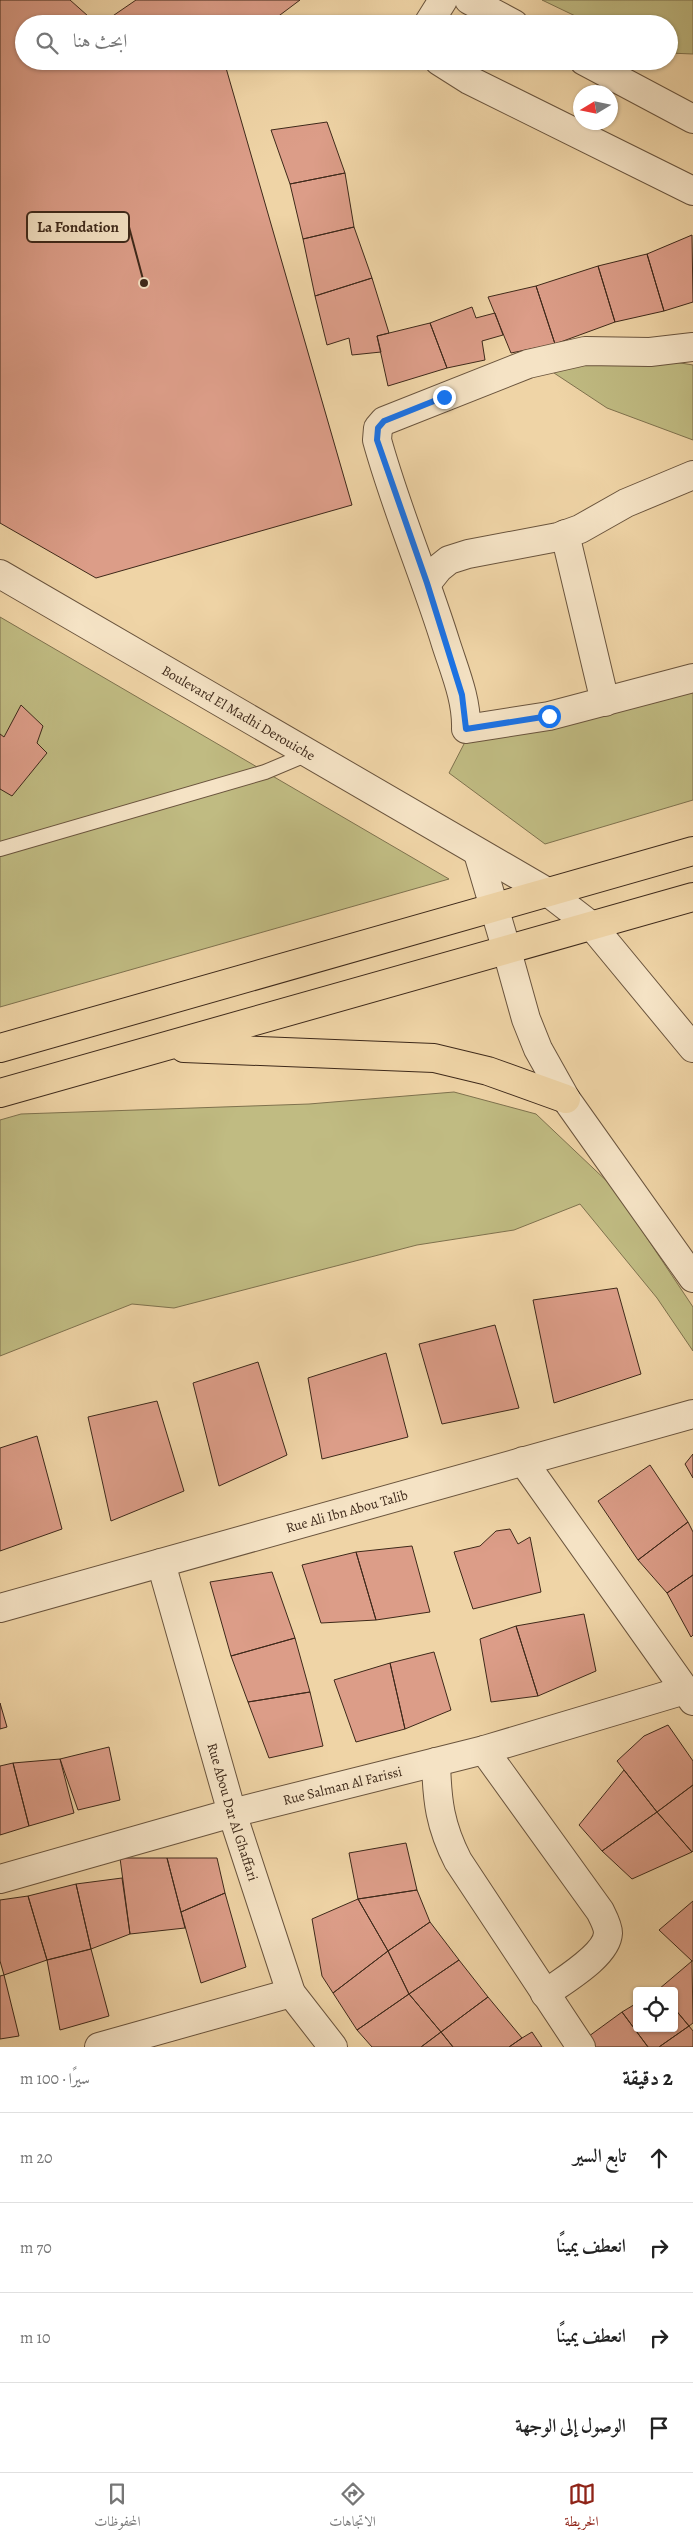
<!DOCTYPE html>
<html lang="ar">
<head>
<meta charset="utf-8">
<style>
	:root { --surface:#fff; --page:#f2f2f2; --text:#222; --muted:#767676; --line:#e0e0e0; --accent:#8f2418 }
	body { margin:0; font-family:Alegreya,Amiri,serif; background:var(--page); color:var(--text); direction:rtl }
	.controls { position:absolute; right:15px; bottom:15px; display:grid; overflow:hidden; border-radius:5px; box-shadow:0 1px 4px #0004 }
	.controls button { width:45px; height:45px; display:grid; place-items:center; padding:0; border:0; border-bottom:1px solid var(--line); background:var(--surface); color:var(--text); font:25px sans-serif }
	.compass { position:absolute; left:573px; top:85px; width:45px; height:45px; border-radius:50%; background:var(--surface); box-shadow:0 1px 4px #0004; rotate:260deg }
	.stop { position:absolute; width:15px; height:15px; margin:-11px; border:4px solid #1a73e8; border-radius:50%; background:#fff }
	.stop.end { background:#1a73e8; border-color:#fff; box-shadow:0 1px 5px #0008 }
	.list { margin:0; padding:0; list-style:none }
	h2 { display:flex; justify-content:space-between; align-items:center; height:65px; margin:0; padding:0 20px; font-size:21px }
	h2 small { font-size:16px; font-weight:400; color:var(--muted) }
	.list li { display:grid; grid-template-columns:32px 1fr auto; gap:15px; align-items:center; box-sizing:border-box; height:90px; padding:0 20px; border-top:1px solid var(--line) }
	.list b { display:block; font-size:19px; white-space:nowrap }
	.list em { font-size:16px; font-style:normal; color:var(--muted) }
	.icon { flex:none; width:28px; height:28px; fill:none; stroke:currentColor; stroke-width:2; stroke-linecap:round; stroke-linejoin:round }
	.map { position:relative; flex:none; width:693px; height:2047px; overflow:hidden; direction:ltr }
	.search { position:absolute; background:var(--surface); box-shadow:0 1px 4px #0004; left:15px; right:15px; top:15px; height:55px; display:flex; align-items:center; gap:12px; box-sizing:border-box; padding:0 18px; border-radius:28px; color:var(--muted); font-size:19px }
	.sheet { height:425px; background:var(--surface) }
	nav { display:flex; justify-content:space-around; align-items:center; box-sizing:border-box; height:70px; border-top:1px solid var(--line); background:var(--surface); font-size:14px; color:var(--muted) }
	nav a { display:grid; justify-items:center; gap:2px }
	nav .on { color:var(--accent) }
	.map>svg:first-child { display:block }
	.green { fill:#c0bb82; stroke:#7f724e }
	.building { fill:#dc9d88; stroke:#3e291a }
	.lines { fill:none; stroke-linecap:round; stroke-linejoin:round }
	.service-casing { stroke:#6a543d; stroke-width:16 }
	.minor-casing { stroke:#6a543d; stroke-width:30 }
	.tertiary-casing { stroke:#6a543d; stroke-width:30 }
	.primary-casing { stroke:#3e291a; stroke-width:30 }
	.service { stroke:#f5e3c5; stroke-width:14 }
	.minor { stroke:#f5e3c5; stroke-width:28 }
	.tertiary { stroke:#f5e3c5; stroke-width:28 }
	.primary { stroke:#efd4a6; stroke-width:28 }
	.route { stroke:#1a73e8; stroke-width:6 }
	.labels { text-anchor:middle; stroke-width:4; stroke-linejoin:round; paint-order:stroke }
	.street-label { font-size:14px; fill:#3e291a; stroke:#f5e3c5 }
	.leader { fill:none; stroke:#3e291a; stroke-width:2 }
	.callout-dot { fill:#3e291a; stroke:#f5e3c5; stroke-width:2 }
	.callout { fill:#f5e3c5; stroke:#3e291a; stroke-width:2 }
	.callout-label { font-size:15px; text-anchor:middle; font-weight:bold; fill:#3e291a }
</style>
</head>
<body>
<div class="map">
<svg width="693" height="2047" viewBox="0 0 693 2047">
	<rect width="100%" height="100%" fill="#efd4a6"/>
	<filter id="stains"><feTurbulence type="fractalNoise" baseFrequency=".004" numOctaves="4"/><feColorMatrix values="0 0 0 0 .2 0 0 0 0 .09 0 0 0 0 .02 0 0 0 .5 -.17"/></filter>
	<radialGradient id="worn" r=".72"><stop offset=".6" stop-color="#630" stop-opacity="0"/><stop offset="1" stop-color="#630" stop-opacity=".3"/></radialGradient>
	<path class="green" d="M542,0H693V54L669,53V24H592Z
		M607,351L693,365V440L607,408L551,371Z
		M0,617L449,879L0,1007Z
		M693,671V800L545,844L449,773L465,742Z
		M454,1092L536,1114L613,1187L693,1307V1351L657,1298L580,1204L514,1230L417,1245L174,1308L132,1304L0,1356V1120L21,1114L309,1104Z"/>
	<path class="building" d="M0,0H70L97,24H24V61H224L352,505L96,578L0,523Z
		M136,0H300L268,24H101Z
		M327,122L345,173L290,184L271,130Z
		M345,173L354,227L303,239L290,184Z
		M354,227L372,278L315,296L303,239Z
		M692,235L693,302L664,311L647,254Z
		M647,254L664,311L615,322L598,266Z
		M598,266L615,322L555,344L536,286Z
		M372,278L389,333L377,336L381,352L352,355L349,338L327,345L315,296Z
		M536,286L555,344L511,353L488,297Z
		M472,307L476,318L495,313L503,335L482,341L485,360L447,368L430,323Z
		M430,323L447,368L388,386L377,336Z
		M21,705L43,726L37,743L47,753L12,796L0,789V734L4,737Z
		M617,1288L641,1374L554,1403L533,1300Z
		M495,1325L519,1408L442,1424L419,1344Z
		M386,1353L408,1437L322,1459L308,1378Z
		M258,1362L287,1455L219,1486L193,1383Z
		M157,1401L184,1491L111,1521L88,1417Z
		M37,1436L62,1529L0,1551V1448Z
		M693,1454V1478L685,1464Z
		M650,1465L688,1522L638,1560L598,1501Z
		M688,1522L693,1532V1575L667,1593L638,1560Z
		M510,1529L518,1544L530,1537L541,1592L473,1609L454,1552L480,1546L496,1531Z
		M412,1546L430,1612L376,1620L356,1552Z
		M356,1552L376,1620L321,1623L302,1565Z
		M272,1572L295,1638L231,1656L210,1582Z
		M693,1575V1635L691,1637L667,1593Z
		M584,1614L596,1671L538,1696L516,1626Z
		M516,1626L538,1696L491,1702L480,1639Z
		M295,1638L310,1692L248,1702L231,1656Z
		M434,1652L451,1710L405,1729L390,1663Z
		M390,1663L405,1729L356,1742L334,1680Z
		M310,1692L323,1746L269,1758L248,1702Z
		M0,1703L7,1727L0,1729Z
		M668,1725L693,1761V1785L657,1812L617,1761L644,1736Z
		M109,1747L120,1800L78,1810L60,1759Z
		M60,1759L74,1813L29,1826L13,1763Z
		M13,1763L29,1826L0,1835V1766Z
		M624,1770L657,1812L602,1851L579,1825Z
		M693,1785V1851L692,1852L657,1812Z
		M657,1812L692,1852L632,1879L602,1851Z
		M406,1843L417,1890L358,1899L349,1853Z
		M120,1858H167L185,1928L130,1934Z
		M167,1858H217L225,1893L181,1912Z
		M122,1878L130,1934L91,1949L76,1884Z
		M76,1884L91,1949L47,1960L28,1896Z
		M417,1890L430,1922L388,1951L358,1899Z
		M225,1893L246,1967L201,1983L181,1912Z
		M28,1896L47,1960L4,1975L0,1961V1900Z
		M358,1899L388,1951L333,1993L322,1976L312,1919Z
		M693,1901V1961H692L659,1930Z
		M430,1922L459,1960L409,1994L388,1951Z
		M91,1949L109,2016L60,2030L47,1960Z
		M388,1951L409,1994L357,2030L333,1993Z
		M459,1960L488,1997L441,2032L409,1994Z
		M692,1961L693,2023L689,2026L674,2008V1991L659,1989Z
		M4,1975L19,2036L0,2039V1976Z
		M409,1994L441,2032L421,2047H372L357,2030Z
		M488,1997L522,2038L509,2047H453L441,2032Z
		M637,2003V2028H674V2008L689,2026L659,2047H648L622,2012Z
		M622,2012L648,2047H590L585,2039Z
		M689,2026L693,2031V2047H659Z
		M441,2032L453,2047H421Z
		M532,2032L542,2047H509L522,2038Z"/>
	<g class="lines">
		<defs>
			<path id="service" d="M0,849L265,772L308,754"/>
			<g id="minor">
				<path d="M469,0L514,24"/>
				<path d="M428,24L443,0"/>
				<path d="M439,61L469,80L693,191"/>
				<path d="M584,61L693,119"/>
				<path d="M693,347L650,352L585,351L528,364L384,421L378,428L377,440C396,509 425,576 446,644C455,672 467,700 466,729L549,716L693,678"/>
				<path d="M565,534L605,702"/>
				<path d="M427,583L439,568L449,560L468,554L558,537L580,529L626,503L693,475"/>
				<path d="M593,927L693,1048"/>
				<path d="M507,951L526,1019L538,1049L566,1099L693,1278"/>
				<path d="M523,1461L693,1701"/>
				<path id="s1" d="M161,1563L232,1813L291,1993L333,2047"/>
				<path id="s2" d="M0,1608L693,1414"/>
				<path d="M484,1750L600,1911C603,1917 608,1926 608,1933C607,1956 562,1981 545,1994"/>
				<path d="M436,1762C437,1801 440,1826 458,1861L581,2047"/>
				<path id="s3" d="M0,1879L232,1813L484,1750L685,1690"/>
				<path d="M99,2047L291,1993"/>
			</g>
			<g id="tertiary">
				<path id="s4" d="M0,574L549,893L593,927"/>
				<path d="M478,853L507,951"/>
			</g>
			<path id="primary" d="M0,1048L693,851
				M184,1048L434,1058L488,1071L566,1099
				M0,1093L693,897"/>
		</defs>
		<use href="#service" class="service-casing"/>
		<use href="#minor" class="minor-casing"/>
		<use href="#tertiary" class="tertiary-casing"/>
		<use href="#primary" class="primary-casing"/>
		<use href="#service" class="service"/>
		<use href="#minor" class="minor"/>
		<use href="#tertiary" class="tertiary"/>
		<use href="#primary" class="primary"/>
	</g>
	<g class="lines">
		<path class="route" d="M444,397L384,421L378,428L377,440L427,583L462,695L466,729L549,716"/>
	</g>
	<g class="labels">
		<g class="street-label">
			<text dy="5" stroke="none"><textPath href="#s4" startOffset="276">Boulevard El Madhi Derouiche</textPath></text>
			<text dy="5" stroke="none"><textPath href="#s2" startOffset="360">Rue Ali Ibn Abou Talib</textPath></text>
			<text dy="5" stroke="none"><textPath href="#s3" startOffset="355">Rue Salman Al Farissi</textPath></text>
			<text dy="5" stroke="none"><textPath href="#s1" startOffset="259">Rue Abou Dar Al Ghaffari</textPath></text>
		</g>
	</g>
	<path class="leader" d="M144 283L129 227"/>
	<circle class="callout-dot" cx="144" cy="283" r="5"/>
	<rect class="callout" x="27" y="212" width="102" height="30" rx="5"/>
	<g class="callout-label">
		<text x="78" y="232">La Fondation</text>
	</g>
	<rect width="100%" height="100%" filter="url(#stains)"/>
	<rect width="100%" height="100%" fill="url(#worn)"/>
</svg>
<div class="controls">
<button><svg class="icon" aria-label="locate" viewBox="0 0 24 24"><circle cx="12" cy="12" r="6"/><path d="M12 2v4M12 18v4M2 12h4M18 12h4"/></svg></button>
</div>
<svg class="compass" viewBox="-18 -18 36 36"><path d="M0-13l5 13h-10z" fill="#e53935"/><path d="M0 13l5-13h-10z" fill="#767676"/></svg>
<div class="stop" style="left:549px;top:716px"></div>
<div class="stop end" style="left:444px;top:397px"></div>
<div class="search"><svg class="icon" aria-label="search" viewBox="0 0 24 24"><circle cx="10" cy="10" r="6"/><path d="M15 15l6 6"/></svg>ابحث هنا</div>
</div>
<section class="sheet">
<h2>2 دقيقة<small>سيرًا · 100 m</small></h2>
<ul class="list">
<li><svg class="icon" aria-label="ahead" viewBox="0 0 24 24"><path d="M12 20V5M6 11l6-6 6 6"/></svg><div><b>تابع السير</b></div><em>20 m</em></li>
<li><svg class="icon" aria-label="right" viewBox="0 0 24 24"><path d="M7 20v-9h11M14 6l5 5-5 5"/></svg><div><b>انعطف يمينًا</b></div><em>70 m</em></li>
<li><svg class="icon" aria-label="right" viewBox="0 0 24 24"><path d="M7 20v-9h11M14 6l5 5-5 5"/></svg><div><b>انعطف يمينًا</b></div><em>10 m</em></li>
<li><svg class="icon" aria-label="arrive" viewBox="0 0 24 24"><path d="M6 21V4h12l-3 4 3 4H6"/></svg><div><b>الوصول إلى الوجهة</b></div></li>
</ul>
</section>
<nav>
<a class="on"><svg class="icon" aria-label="map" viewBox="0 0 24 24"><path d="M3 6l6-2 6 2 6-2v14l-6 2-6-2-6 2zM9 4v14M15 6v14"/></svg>الخريطة</a>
<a><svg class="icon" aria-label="directions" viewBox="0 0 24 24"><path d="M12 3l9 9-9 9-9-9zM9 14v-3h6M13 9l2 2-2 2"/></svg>الاتجاهات</a>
<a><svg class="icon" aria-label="saved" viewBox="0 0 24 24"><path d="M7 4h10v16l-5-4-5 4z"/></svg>المحفوظات</a>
</nav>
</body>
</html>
